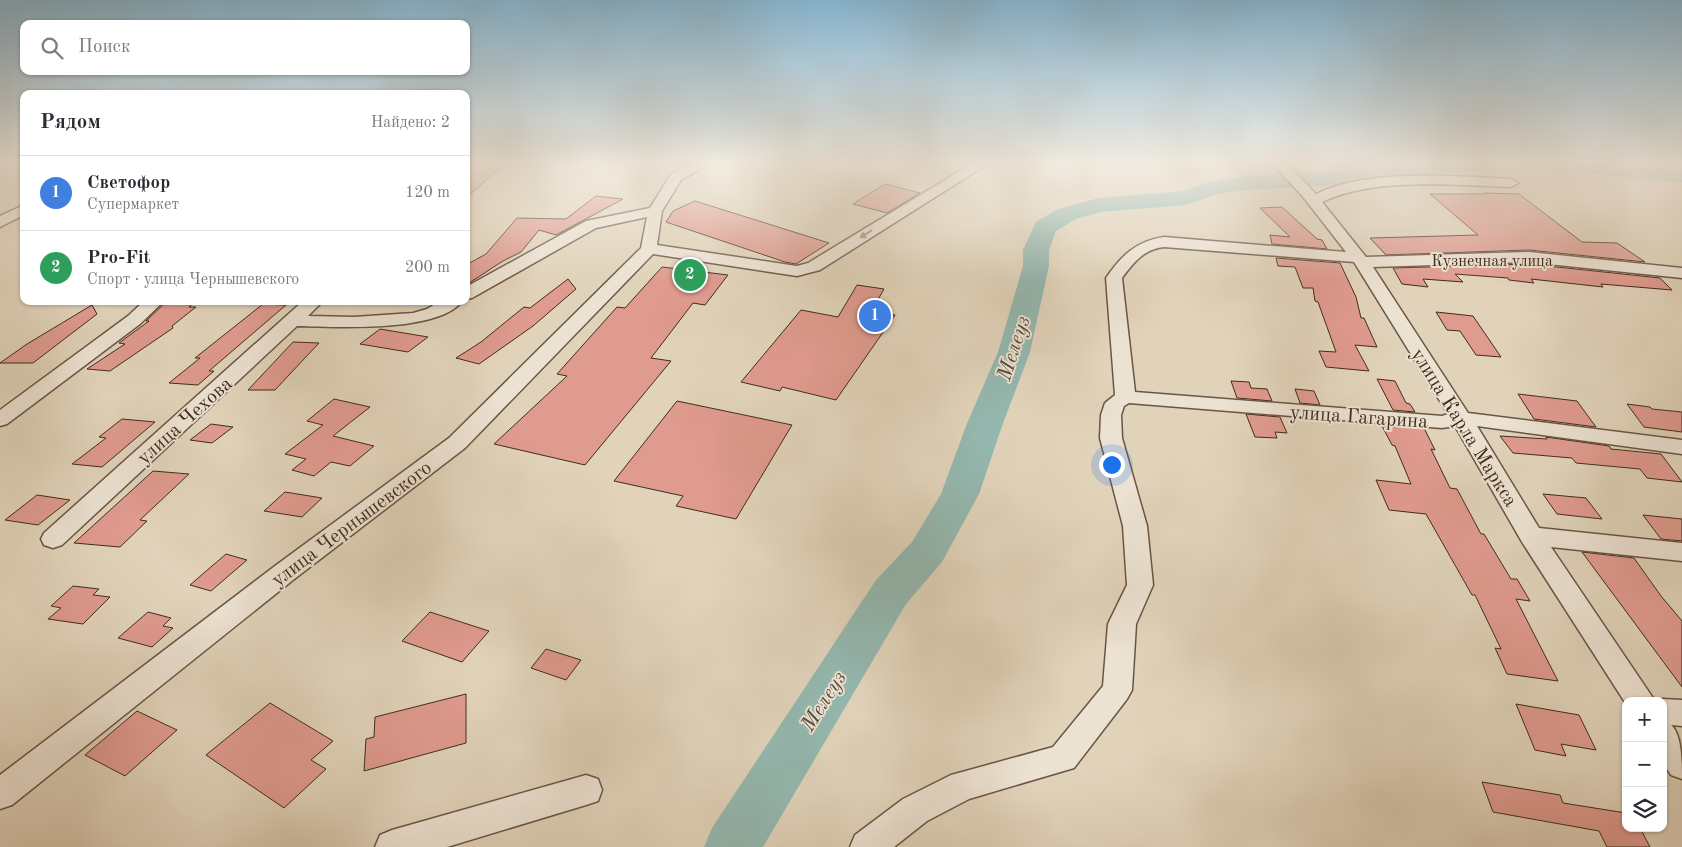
<!DOCTYPE html>
<html lang="ru">
<head>
<meta charset="utf-8">
<style>
	:root { --surface:#fff; --page:#f2f2f3; --text:#2b2b33; --muted:#7c7c81; --line:#e1e1e2; --accent:#8f2418 }
	body { margin:0; font-family:"Old Standard TT",serif; background:var(--page); color:var(--text) }
	.controls { position:absolute; right:15px; bottom:15px; display:grid; overflow:hidden; border-radius:10px; box-shadow:0 1px 4px #0004 }
	.controls button { width:45px; height:45px; display:grid; place-items:center; padding:0; border:0; border-bottom:1px solid var(--line); background:var(--surface); color:var(--text); font:25px sans-serif }
	.you { position:absolute; left:1111px; top:464px; width:18px; height:18px; margin:-12px; border:4px solid #fff; border-radius:50%; background:#1a73e8; box-shadow:0 0 0 8px #1a73e833 }
	.badge { display:grid; place-items:center; width:32px; height:32px; border-radius:50%; background:var(--accent); color:#fff; font-size:16px; font-weight:700 }
	.pin { position:absolute; translate:-50% -50%; border:2px solid #fff; box-shadow:0 1px 5px #0006 }
	.list { margin:0; padding:0; list-style:none }
	h2 { display:flex; justify-content:space-between; align-items:center; height:65px; margin:0; padding:0 20px; font-size:21px }
	h2 small { font-size:16px; font-weight:400; color:var(--muted) }
	.list li { display:grid; grid-template-columns:32px 1fr auto; gap:15px; align-items:center; box-sizing:border-box; height:75px; padding:0 20px; border-top:1px solid var(--line) }
	.list b { display:block; font-size:19px; white-space:nowrap }
	.list p { margin:0; font-size:16px; white-space:nowrap; color:var(--muted) }
	.list em { font-size:16px; font-style:normal; color:var(--muted) }
	.icon { flex:none; width:28px; height:28px; fill:none; stroke:currentColor; stroke-width:2; stroke-linecap:round; stroke-linejoin:round }
	.map { position:relative; flex:none; width:1682px; height:847px; overflow:hidden }
	.search { position:absolute; background:var(--surface); box-shadow:0 1px 4px #0004; left:20px; top:20px; width:450px; height:55px; display:flex; align-items:center; gap:12px; box-sizing:border-box; padding:0 18px; border-radius:10px; color:var(--muted); font-size:19px }
	.panel { position:absolute; background:var(--surface); box-shadow:0 1px 4px #0004; left:20px; top:90px; width:450px; height:215px; border-radius:10px }
	.map>svg:first-child { display:block }
	.lines { fill:none; stroke-linecap:round; stroke-linejoin:round }
	.river { fill:#94b8b0; fill-rule:evenodd }
	.building { fill:#e09b8f; stroke:#422b1c }
	.minor-casing { stroke:#6a5544; stroke-width:3 }
	.minor { fill:#ece2d2; fill-rule:evenodd }
	.oneway { fill:#978677 }
	.labels { text-anchor:middle; stroke-width:4; stroke-linejoin:round; paint-order:stroke }
	.far-street-label { font-size:16px; fill:#422b1c; stroke:#ece2d2 }
	.street-label { font-size:20px; fill:#422b1c; stroke:#ece2d2 }
	.water-label { font-size:21px; font-style:italic; fill:#52473a; stroke:#ece2d2 }
</style>
</head>
<body>
<div class="map">
<svg width="1682" height="847" viewBox="0 0 1682 847">
	<rect width="100%" height="100%" fill="#e1d3ba"/>
	<filter id="stains"><feTurbulence type="fractalNoise" baseFrequency=".004" numOctaves="4"/><feColorMatrix values="0 0 0 0 .2 0 0 0 0 .09 0 0 0 0 .02 0 0 0 .5 -.17"/></filter>
	<radialGradient id="worn" r=".72"><stop offset=".6" stop-color="#630" stop-opacity="0"/><stop offset="1" stop-color="#630" stop-opacity=".3"/></radialGradient>
	<g class="lines">
		<path class="river" d="M1424,163H1498L1495,168L1487,170L1325,186L1244,190L1218,194L1186,205L1101,212L1076,219L1056,231L1049,250V266L1030,352L1002,426L979,494L942,562L906,604L763,847H704L712,828L876,580L912,542L941,494L966,426L998,352L1023,266V250L1036,222L1058,209L1099,198L1183,191L1213,181L1244,176L1325,172Z
			M1544,163H1616L1682,169V183L1555,170L1547,168Z"/>
	</g>
	<path class="building" d="M466,163H505L466,198Z
		M885,184L920,193L887,213L853,204Z
		M1484,193L1519,194L1582,242L1617,243L1645,262L1529,250L1386,255L1370,238L1478,235L1430,194H1485Z
		M596,196L623,199L556,235L539,230L521,252L503,261L466,285V265L486,254L517,218L566,219Z
		M695,201L829,243L796,264L785,262L666,222L673,211Z
		M1282,207L1317,239L1322,240L1327,249L1272,244L1270,235L1290,237L1260,208Z
		M1276,258L1340,263L1356,297L1361,318H1364L1377,347L1355,345L1369,371L1326,367L1319,351L1336,352L1318,302L1315,301L1313,288H1303L1295,267L1278,266Z
		M1529,264L1660,278L1672,290L1601,284L1603,287L1531,279L1534,283L1509,280L1508,278L1455,274L1463,282L1423,279L1428,287L1402,284L1393,268Z
		M662,267L728,275L705,305L693,303L651,358L671,361L585,465L494,444L567,376L557,374L617,307L625,308Z
		M568,279L576,289L533,326L479,364L456,358L481,342L524,307L530,308Z
		M857,285L884,289L872,310L895,315L836,400L782,387L780,391L741,382L801,310L838,317Z
		M167,301H196L189,307H196L172,326L173,328L110,371L87,369L125,344L119,343L149,321H146Z
		M263,304L286,305L209,371H214L198,385L169,383L200,358H195Z
		M92,305L97,314L33,363H0L27,344Z
		M1436,312L1473,316L1501,357L1476,355L1460,331L1447,330Z
		M380,329L428,337L408,352L360,344Z
		M293,342L319,343L275,390H248Z
		M1377,379L1395,381L1406,403L1410,404L1415,412L1393,410Z
		M1231,381L1249,382L1251,388L1267,389L1272,401L1237,398Z
		M1295,389L1314,391L1320,405L1300,403Z
		M1518,394L1577,401L1596,427L1534,419Z
		M334,399L370,407L333,436L374,446L350,466L331,462L314,476L292,470L306,459L285,454L323,425L307,421Z
		M677,401L792,425L736,519L676,506L683,496L614,481Z
		M1627,404L1650,407L1652,409L1682,412V432L1644,427Z
		M1246,414L1280,417L1287,433L1275,432L1277,438L1255,437Z
		M122,419L155,422L102,467L72,464L106,438L99,437Z
		M211,424L233,427L212,443L190,440Z
		M1382,426L1424,428L1435,450L1431,449L1450,488L1457,489L1481,534H1484L1511,579H1517L1530,601L1516,599L1558,681L1507,674L1495,648L1501,649L1475,595H1472L1426,514L1389,510L1376,480L1411,484L1395,446L1392,445Z
		M1500,436L1547,439L1546,437L1609,446L1611,449L1661,454L1682,482L1647,478L1640,469L1576,463L1572,458L1513,453Z
		M153,471L189,474L140,520L147,521L120,547L74,543Z
		M285,492L322,498L302,517L264,511Z
		M1543,494L1586,498L1602,519L1557,514Z
		M37,495L70,500L38,525L5,520Z
		M1643,515L1682,519V541L1661,539Z
		M1582,552L1634,558L1661,596L1682,621V687Z
		M226,554L247,560L211,591L190,585Z
		M73,586L99,589L93,595L110,597L83,624L48,619L61,608L51,606Z
		M148,612L171,618L163,626L173,628L152,647L118,638Z
		M430,612L489,631L462,662L402,641Z
		M546,649L581,660L566,680L531,668Z
		M466,694V743L364,771L366,739L374,737L375,717Z
		M270,703L333,741L311,760L326,769L284,808L206,755Z
		M1516,704L1579,715L1596,750L1561,744L1566,756L1535,750Z
		M137,711L177,730L125,776L85,755Z
		M1482,782L1560,795L1563,803L1626,813V828H1640L1650,847H1607L1599,831L1493,812Z"/>
	<g class="lines">
		<defs>
			<path id="minor" d="M694,163H711L681,180L662,211L657,245L797,266L808,263L973,163H989L820,270L797,276L653,254L465,448L293,580L12,805L0,809V775L275,566L449,438L641,248L647,217L596,228L472,298L466,299V287L586,221L650,208L671,174Z
				M1272,163H1286L1316,194C1367,169 1454,176 1511,179L1518,183L1511,187C1455,185 1373,177 1322,202L1366,257L1529,252L1682,268V278L1529,262L1373,267L1468,413L1682,440V454L1477,426L1539,528L1682,543V561L1551,547L1655,701H1626V704L1522,542L1455,426L1442,428L1129,403L1124,406L1121,415L1122,438L1147,526L1153,585L1136,624L1132,690L1127,699L1074,768L969,799L927,821L894,847H850L855,835L903,799L951,775L1053,747L1103,686L1108,624L1127,585L1123,526L1100,438L1101,415L1105,403L1115,395L1106,278C1121,256 1136,241 1164,237L1346,252L1304,198ZM1164,247L1354,262L1448,414L1442,416L1135,392L1122,278C1133,263 1144,249 1164,247Z
				M24,205V215L0,227V216Z
				M144,301H164L140,324L7,424L0,426V410L128,316Z
				M303,301H323L308,316L354,317L413,313L427,309L440,301H462C439,333 333,327 297,326L62,545L53,548L44,545L41,539L44,533Z
				M1663,699L1682,700V726L1671,725C1682,734 1682,763 1682,779L1671,775L1663,763V701H1658Z
				M586,775L598,779L602,790L598,801L586,805L447,847H375L380,835L392,830Z"/>
		</defs>
		<use href="#minor" class="minor-casing"/>
		<use href="#minor" class="minor"/>
	</g>
	<defs><path id="oneway-solid" d="M-6-.8H1V-3.2L6.5 0L1 3.2V.8H-6Z" transform="scale(1.25)"/></defs>
	<use class="oneway" href="#oneway-solid" transform="translate(866 234) rotate(148)"/>
	<linearGradient id="sky" x2="0" y2="1"><stop stop-color="#86b6d2"/><stop offset="0.58" stop-color="#f2ebe0"/><stop offset="1" stop-color="#f2ebe0" stop-opacity="0"/></linearGradient>
	<rect width="1682" height="281" fill="url(#sky)"/>
	<g class="labels">
		<g class="far-street-label">
			<text x="1492" y="266">Кузнечная улица</text>
		</g>
		<g class="street-label">
			<text transform="translate(1359 416) rotate(4)" y="7">улица Гагарина</text>
			<text transform="translate(184 420) rotate(-42)" y="7">улица Чехова</text>
			<text transform="translate(1465 427) rotate(58)" y="7">улица Карла Маркса</text>
			<text transform="translate(351 523) rotate(-37)" y="7">улица Чернышевского</text>
		</g>
		<g class="water-label">
			<text transform="translate(1013 348) rotate(-72)" y="7">Мелеуз</text>
			<text transform="translate(823 701) rotate(-58)" y="7">Мелеуз</text>
		</g>
	</g>
	<rect width="100%" height="100%" filter="url(#stains)"/>
	<rect width="100%" height="100%" fill="url(#worn)"/>
</svg>
<div class="controls">
<button>+</button>
<button>−</button>
<button><svg class="icon" aria-label="layers" viewBox="0 0 24 24"><path d="M12 4l9 5-9 5-9-5zM3 14l9 5 9-5"/></svg></button>
</div>
<div class="you"></div>
<div class="pin badge" style="left:875px;top:316px;background:#3f7fe0">1</div>
<div class="pin badge" style="left:690px;top:275px;background:#2e9e5b">2</div>
<div class="search"><svg class="icon" aria-label="search" viewBox="0 0 24 24"><circle cx="10" cy="10" r="6"/><path d="M15 15l6 6"/></svg>Поиск</div>
<section class="panel">
<h2>Рядом<small>Найдено: 2</small></h2>
<ul class="list">
<li><span class="badge" style="background:#3f7fe0">1</span><div><b>Светофор</b><p>Супермаркет</p></div><em>120 m</em></li>
<li><span class="badge" style="background:#2e9e5b">2</span><div><b>Pro-Fit</b><p>Спорт · улица Чернышевского</p></div><em>200 m</em></li>
</ul>
</section>
</div>
</body>
</html>
